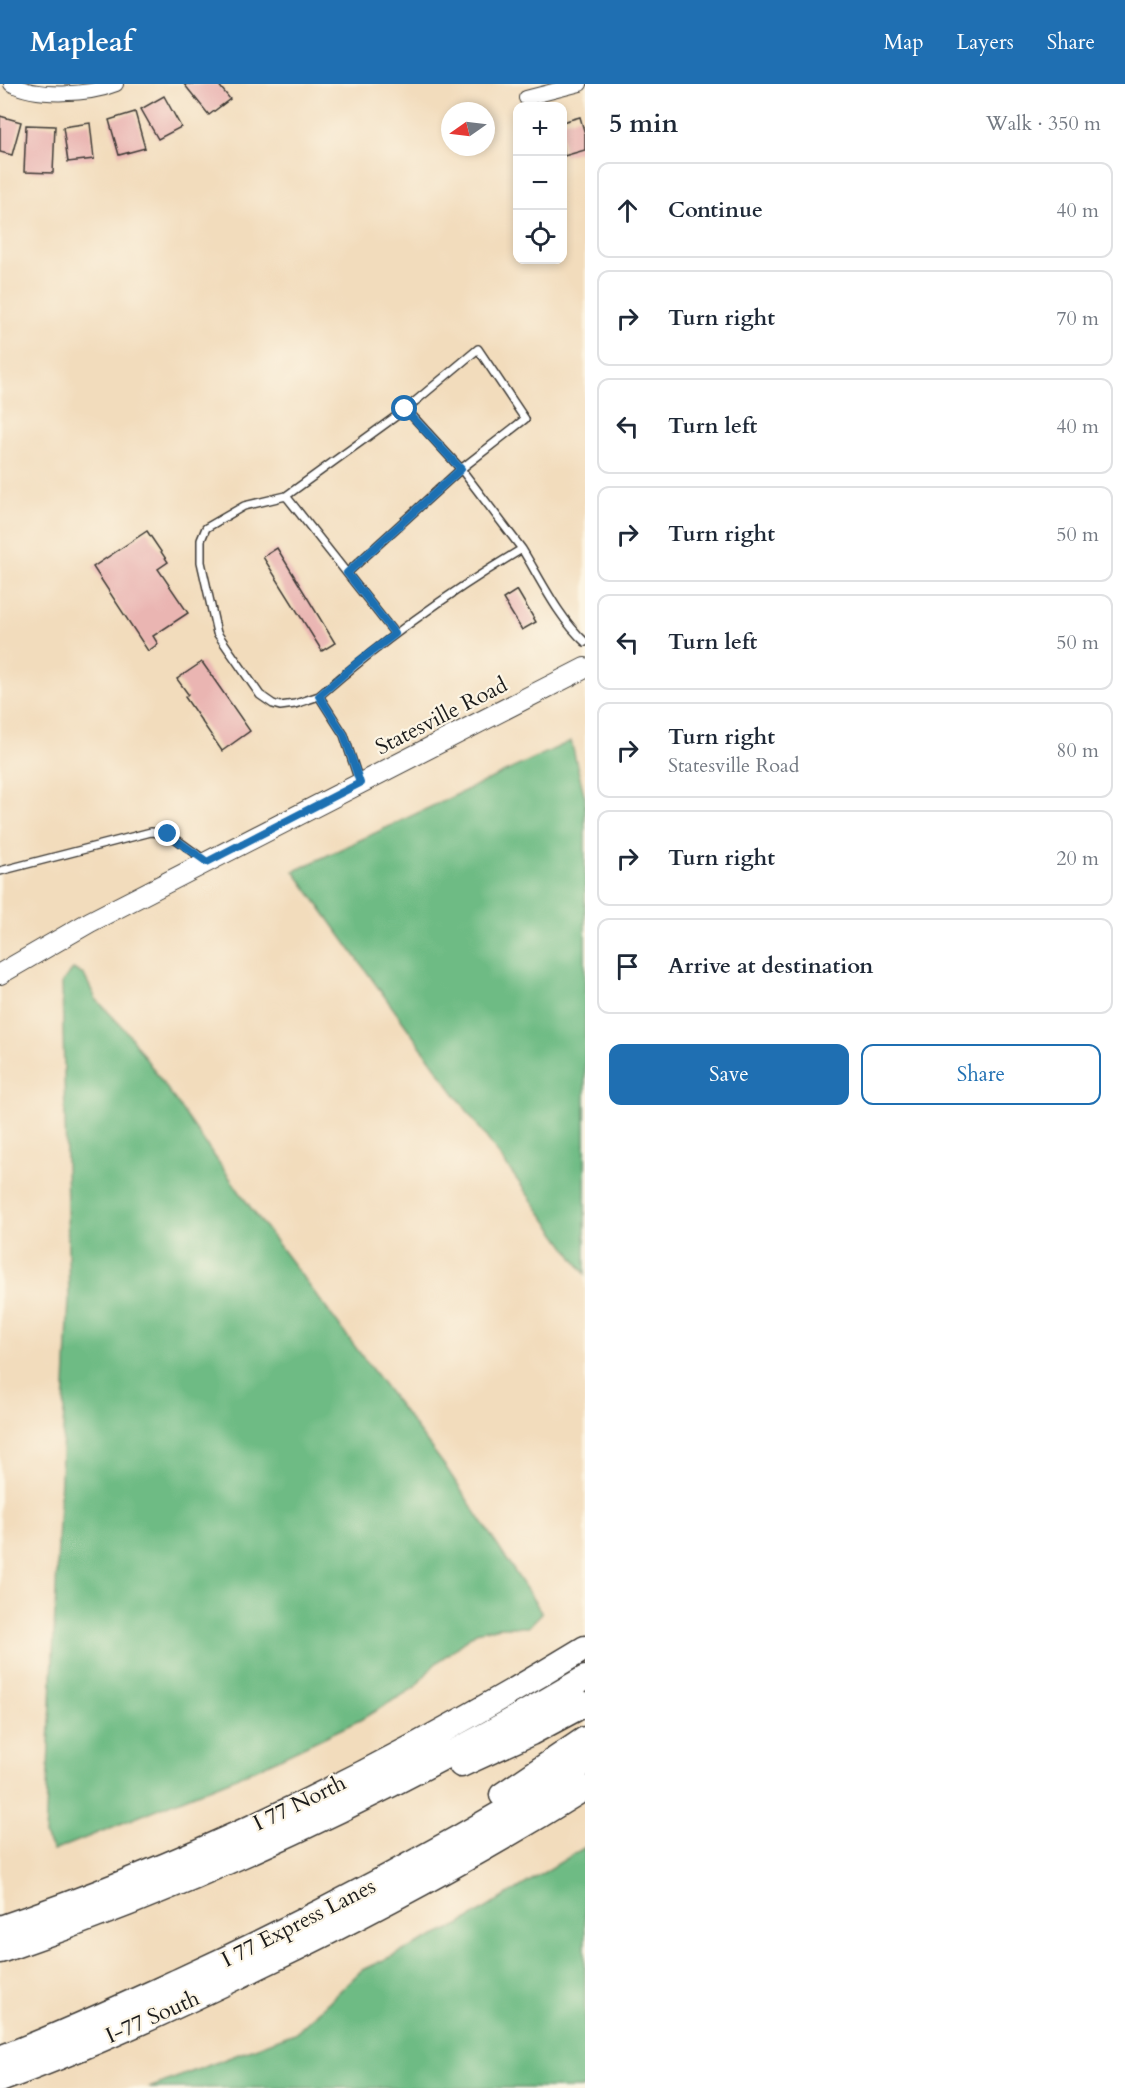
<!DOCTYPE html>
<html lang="en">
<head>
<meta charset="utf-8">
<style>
	:root { --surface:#fff; --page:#f6f6f7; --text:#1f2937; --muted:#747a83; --line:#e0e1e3; --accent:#1f6fb2 }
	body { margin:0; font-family:Cardo,serif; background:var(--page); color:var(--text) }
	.controls { position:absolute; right:18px; top:18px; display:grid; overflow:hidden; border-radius:12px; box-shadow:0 3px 9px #0003 }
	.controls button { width:54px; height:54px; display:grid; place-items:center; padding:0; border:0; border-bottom:2px solid var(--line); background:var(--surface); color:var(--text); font:30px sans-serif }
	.compass { position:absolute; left:441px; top:18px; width:54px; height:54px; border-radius:50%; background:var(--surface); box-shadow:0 3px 9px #0003; rotate:256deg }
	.stop { position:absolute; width:18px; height:18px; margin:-14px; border:4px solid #1f6fb2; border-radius:50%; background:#fff }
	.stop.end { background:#1f6fb2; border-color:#fff; box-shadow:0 2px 6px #0008 }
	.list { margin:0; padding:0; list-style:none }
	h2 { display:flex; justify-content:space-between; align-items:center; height:78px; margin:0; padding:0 24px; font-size:26px }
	h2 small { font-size:20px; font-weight:400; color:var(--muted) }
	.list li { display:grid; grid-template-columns:39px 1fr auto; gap:18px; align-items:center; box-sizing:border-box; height:96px; margin:0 12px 12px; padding:0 12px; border:2px solid var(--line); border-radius:12px }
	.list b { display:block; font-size:22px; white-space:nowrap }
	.list p { margin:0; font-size:20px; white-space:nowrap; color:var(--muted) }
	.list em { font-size:20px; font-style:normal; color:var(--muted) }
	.actions { display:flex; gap:12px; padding:18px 24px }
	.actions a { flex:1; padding:14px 0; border:2px solid var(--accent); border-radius:12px; text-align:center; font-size:21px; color:var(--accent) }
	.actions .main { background:var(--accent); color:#fff }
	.icon { flex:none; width:33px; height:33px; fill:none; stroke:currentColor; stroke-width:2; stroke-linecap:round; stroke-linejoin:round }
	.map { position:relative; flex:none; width:585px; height:2004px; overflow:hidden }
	header { display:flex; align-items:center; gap:36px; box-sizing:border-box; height:84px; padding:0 30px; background:var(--accent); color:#fff }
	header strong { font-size:28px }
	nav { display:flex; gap:33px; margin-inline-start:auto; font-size:21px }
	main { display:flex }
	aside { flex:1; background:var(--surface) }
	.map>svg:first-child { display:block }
	.forest { fill:#6ebb84; stroke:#456c50; stroke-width:1.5 }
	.building { fill:#eab5b2 }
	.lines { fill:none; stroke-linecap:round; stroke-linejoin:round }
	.lane-casing { stroke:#3c3934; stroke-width:10 }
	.street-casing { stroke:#3c3934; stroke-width:16 }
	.primary-casing { stroke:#3c3934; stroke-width:22 }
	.highway-casing { stroke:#3c3934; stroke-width:27 }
	.lane { stroke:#fff; stroke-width:7 }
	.street { stroke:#fff; stroke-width:14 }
	.primary { stroke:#fff; stroke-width:20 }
	.highway { stroke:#fff; stroke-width:24 }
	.route { stroke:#1f6fb2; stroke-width:8 }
	.labels { text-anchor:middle; stroke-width:4.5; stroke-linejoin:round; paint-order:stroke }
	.street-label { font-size:22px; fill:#1c1c1c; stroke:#fcf5e5 }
</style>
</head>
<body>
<header>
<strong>Mapleaf</strong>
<nav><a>Map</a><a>Layers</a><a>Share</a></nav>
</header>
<main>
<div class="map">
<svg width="585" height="2004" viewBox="0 0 585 2004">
	<rect width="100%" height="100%" fill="#fcf5e5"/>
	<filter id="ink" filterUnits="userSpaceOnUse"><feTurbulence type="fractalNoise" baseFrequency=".0167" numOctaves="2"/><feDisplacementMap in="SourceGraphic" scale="12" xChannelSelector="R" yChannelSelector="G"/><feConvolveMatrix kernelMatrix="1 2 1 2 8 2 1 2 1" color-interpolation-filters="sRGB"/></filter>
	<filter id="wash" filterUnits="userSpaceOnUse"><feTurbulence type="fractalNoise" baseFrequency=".008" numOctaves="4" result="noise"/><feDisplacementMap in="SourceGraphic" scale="24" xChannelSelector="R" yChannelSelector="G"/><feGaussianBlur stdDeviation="1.35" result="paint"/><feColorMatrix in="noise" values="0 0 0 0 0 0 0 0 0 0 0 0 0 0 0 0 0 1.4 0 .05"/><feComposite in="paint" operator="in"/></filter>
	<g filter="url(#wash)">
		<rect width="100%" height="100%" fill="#f2dcbc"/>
		<path class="forest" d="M571,657L585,714V1190L294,787Z
			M73,885L84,891L96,915L127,948L253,1127L447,1385L542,1529L528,1543H500L476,1548L434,1581L414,1604L360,1636L259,1684L53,1767L45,1752L69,1214L62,898Z
			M585,1763V2004H149L297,1948L362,1886L459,1841Z"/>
		<g id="blocks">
			<path class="building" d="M184,0H218L230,15L209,31Z
				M164,12L181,43L158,55L141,25Z
				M135,28L145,64L119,71L109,36Z
				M0,32L21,38L12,71L0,68Z
				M580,33L585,50V66L564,72L562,38Z
				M90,39L94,75L68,78L63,43Z
				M26,41L55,42L53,89L24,88Z
				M147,447L168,478L158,485L188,529L153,552L158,560L148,567L93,483Z
				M277,464L335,559L322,567L263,473Z
				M517,506L536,538L522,546L503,515Z
				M202,578L250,647L222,667L185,613L188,610L177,595Z"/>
		</g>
	</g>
	<g filter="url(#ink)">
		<use href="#blocks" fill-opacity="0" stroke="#3c3934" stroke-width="1.5"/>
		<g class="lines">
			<defs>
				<path id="lane" d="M286,412L244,422L206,444L201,456V478L217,549L260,611L273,620L280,622L295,620L319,612
					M522,465C541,496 558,533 585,558
					M347,489L461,385L406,325L286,412L395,550
					M359,697L344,651L319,612C382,557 450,508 522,465L461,385L525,335L478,265L406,325
					M0,787L151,748L169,750L206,777"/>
				<path id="street" d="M11,0C37,14 89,11 116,0
					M526,14L580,0"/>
				<path id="primary" d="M0,890L90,838L585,584"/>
				<path id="highway" d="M461,1681L531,1649L585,1620
					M502,1711L585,1655
					M0,1844C202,1776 403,1675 585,1564
					M0,1867C204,1797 399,1704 585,1594
					M0,1974C61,1951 121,1923 180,1896C319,1832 455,1759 585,1679
					M0,1996C90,1963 177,1923 262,1881C372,1828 481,1769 585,1704"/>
			</defs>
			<use href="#lane" class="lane-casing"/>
			<use href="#street" class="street-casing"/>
			<use href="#primary" class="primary-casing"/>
			<use href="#highway" class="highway-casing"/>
			<use href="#lane" class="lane"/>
			<use href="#street" class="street"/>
			<use href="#primary" class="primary"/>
			<use href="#highway" class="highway"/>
		</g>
	</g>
	<g class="lines" filter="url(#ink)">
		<path class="route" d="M168,750L207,778L360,699L344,651L319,612L358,578L395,550L347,489L461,385L405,325"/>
	</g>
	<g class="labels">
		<g class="street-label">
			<text transform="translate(441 631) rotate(-27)" y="8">Statesville Road</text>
			<text transform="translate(299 1718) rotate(-26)" y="8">I 77 North</text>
			<text transform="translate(298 1838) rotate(-27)" y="8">I 77 Express Lanes</text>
			<text transform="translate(152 1932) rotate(-24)" y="8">I-77 South</text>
		</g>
	</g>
</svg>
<div class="controls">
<button>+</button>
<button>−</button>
<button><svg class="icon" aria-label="locate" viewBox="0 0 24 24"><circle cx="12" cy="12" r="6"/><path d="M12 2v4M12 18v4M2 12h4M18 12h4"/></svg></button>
</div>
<svg class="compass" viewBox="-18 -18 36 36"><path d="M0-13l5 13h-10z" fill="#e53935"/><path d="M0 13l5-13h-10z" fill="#747a83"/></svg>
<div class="stop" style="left:405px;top:325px"></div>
<div class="stop end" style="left:168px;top:750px"></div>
</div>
<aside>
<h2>5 min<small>Walk · 350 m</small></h2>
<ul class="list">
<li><svg class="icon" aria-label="ahead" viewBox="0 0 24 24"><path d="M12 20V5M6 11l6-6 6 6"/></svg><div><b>Continue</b></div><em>40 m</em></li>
<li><svg class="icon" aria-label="right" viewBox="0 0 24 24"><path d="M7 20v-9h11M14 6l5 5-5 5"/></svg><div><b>Turn right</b></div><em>70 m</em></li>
<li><svg class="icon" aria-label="left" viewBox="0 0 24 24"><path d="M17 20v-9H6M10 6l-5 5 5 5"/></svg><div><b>Turn left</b></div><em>40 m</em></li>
<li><svg class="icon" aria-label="right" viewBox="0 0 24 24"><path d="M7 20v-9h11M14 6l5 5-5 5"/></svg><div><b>Turn right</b></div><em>50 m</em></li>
<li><svg class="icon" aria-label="left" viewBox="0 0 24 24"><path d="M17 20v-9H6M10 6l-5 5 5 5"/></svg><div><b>Turn left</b></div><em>50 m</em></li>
<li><svg class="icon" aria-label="right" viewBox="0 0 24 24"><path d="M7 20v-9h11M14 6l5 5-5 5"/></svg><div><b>Turn right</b><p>Statesville Road</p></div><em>80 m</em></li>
<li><svg class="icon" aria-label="right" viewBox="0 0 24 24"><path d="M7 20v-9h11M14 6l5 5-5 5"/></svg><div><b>Turn right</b></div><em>20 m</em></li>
<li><svg class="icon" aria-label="arrive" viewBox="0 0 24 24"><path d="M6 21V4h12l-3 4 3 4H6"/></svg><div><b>Arrive at destination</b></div></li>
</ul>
<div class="actions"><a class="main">Save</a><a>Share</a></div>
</aside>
</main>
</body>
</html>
